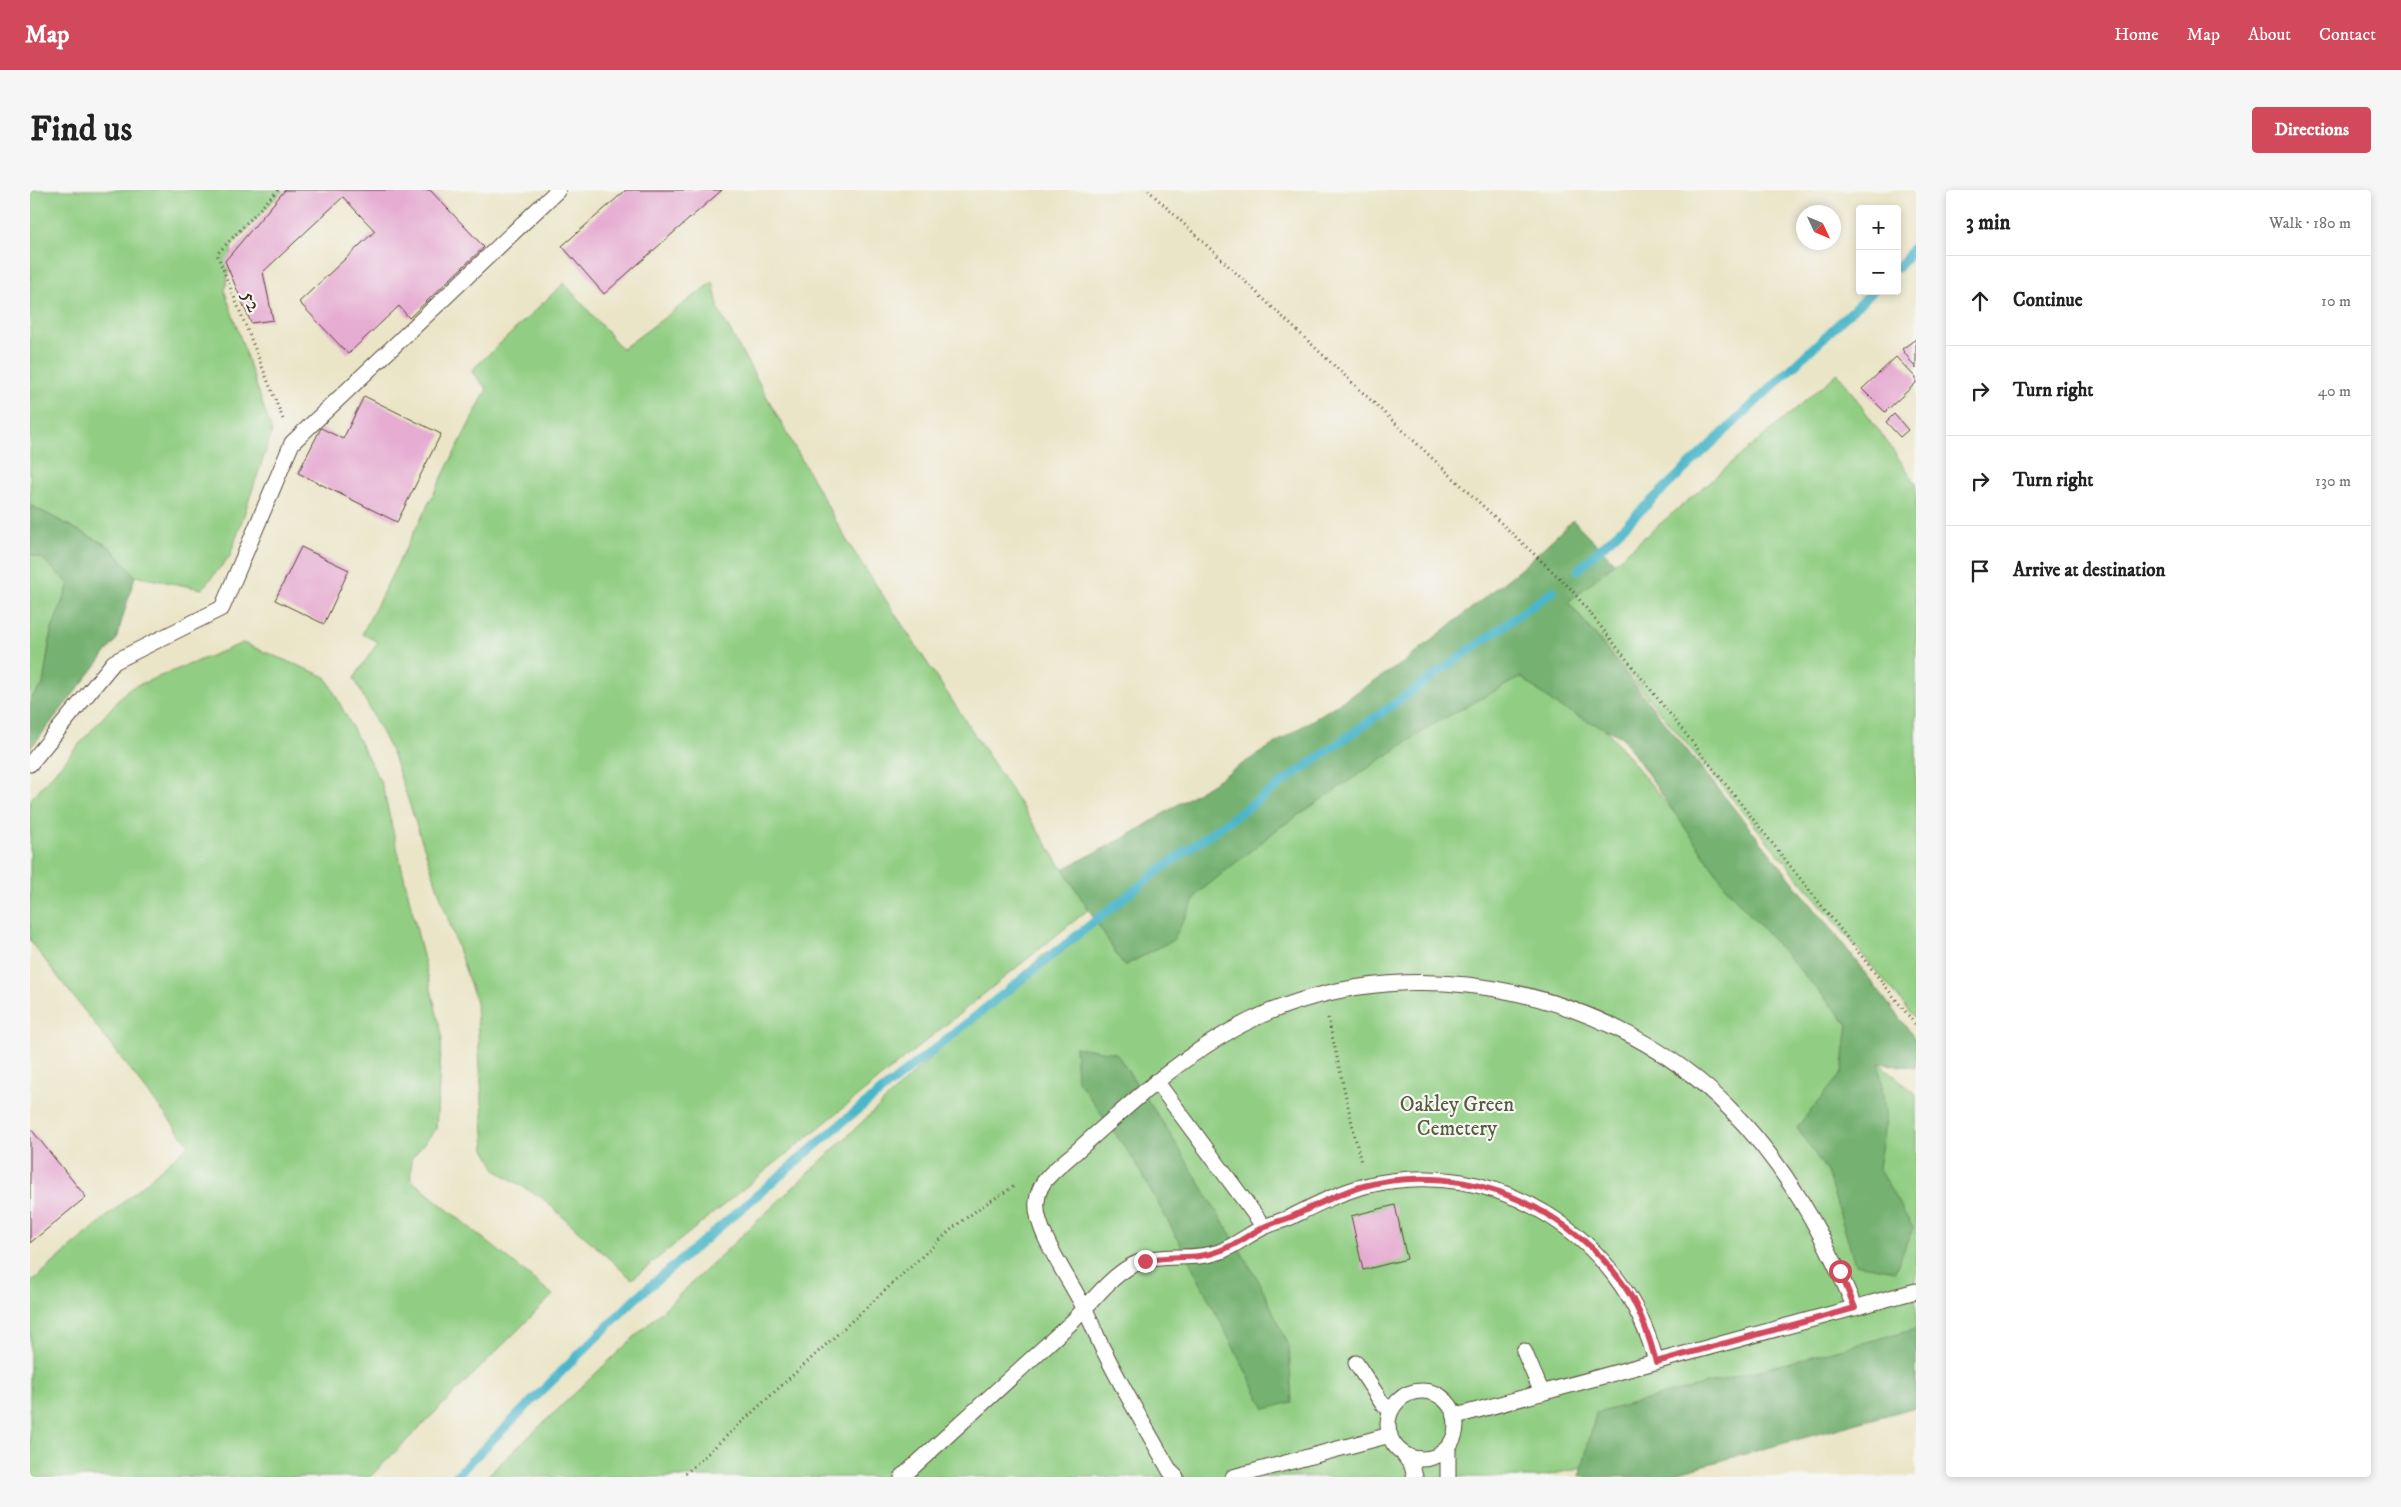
<!DOCTYPE html>
<html lang="en">
<head>
<meta charset="utf-8">
<style>
	:root { --surface:#fff; --page:#f6f6f6; --text:#222; --muted:#767676; --line:#e0e0e0; --accent:#d1495b }
	body { margin:0; font-family:"IM FELL DW Pica",serif; background:var(--page); color:var(--text) }
	.controls { position:absolute; right:15px; top:15px; display:grid; overflow:hidden; border-radius:5px; box-shadow:0 2px 8px #0003 }
	.controls button { width:45px; height:45px; display:grid; place-items:center; padding:0; border:0; border-bottom:1px solid var(--line); background:var(--surface); color:var(--text); font:25px sans-serif }
	.compass { position:absolute; left:1766px; top:15px; width:45px; height:45px; border-radius:50%; background:var(--surface); box-shadow:0 2px 8px #0003; rotate:134deg }
	.stop { position:absolute; width:15px; height:15px; margin:-11px; border:4px solid #d1495b; border-radius:50%; background:#fff }
	.stop.end { background:#d1495b; border-color:#fff; box-shadow:0 1px 5px #0008 }
	.list { margin:0; padding:0; list-style:none }
	h2 { display:flex; justify-content:space-between; align-items:center; height:65px; margin:0; padding:0 20px; font-size:21px }
	h2 small { font-size:16px; font-weight:400; color:var(--muted) }
	.list li { display:grid; grid-template-columns:32px 1fr auto; gap:15px; align-items:center; box-sizing:border-box; height:90px; padding:0 20px; border-top:1px solid var(--line) }
	.list b { display:block; font-size:19px; white-space:nowrap }
	.list em { font-size:16px; font-style:normal; color:var(--muted) }
	.icon { flex:none; width:28px; height:28px; fill:none; stroke:currentColor; stroke-width:2; stroke-linecap:round; stroke-linejoin:round }
	.map { position:relative; flex:none; width:1886px; height:1287px; overflow:hidden; border-radius:5px }
	header { display:flex; align-items:center; gap:30px; box-sizing:border-box; height:70px; padding:0 25px; background:var(--accent); color:#fff }
	header strong { font-size:24px }
	nav { display:flex; gap:28px; margin-inline-start:auto; font-size:18px }
	.intro { display:flex; align-items:center; justify-content:space-between; box-sizing:border-box; height:120px; padding:0 30px }
	h1 { margin:0; font-size:35px }
	.button { padding:12px 22px; border-radius:5px; background:var(--accent); color:#fff; font-size:18px; font-weight:700 }
	main { display:flex; gap:30px; padding:0 30px }
	aside { flex:1; background:var(--surface); border-radius:5px; box-shadow:0 2px 8px #0003 }
	.map>svg:first-child { display:block }
	.green { fill:#91ce83; stroke:#667c50 }
	.forest { fill:#74b171; stroke:#586e48 }
	.lines { fill:none; stroke-linecap:round; stroke-linejoin:round }
	.stream { stroke:#4cb6c9; stroke-width:9 }
	.building { fill:#e6acd2 }
	.lane-casing { stroke:#554637; stroke-width:17 }
	.path { stroke:#554637; stroke-width:3; stroke-dasharray:1 4; stroke-linecap:butt }
	.lane { stroke:#fff; stroke-width:15 }
	.route { stroke:#d1495b; stroke-width:6 }
	.labels { text-anchor:middle; stroke-width:4.5; stroke-linejoin:round; paint-order:stroke }
	.street-label { font-size:21px; fill:#3b2a1e; stroke:#f6f6f2 }
	.park-label { font-size:21px; fill:#555b3c; stroke:#f6f6f2 }
</style>
</head>
<body>
<header>
<strong>Map</strong>
<nav><a>Home</a><a>Map</a><a>About</a><a>Contact</a></nav>
</header>
<div class="intro"><h1>Find us</h1><a class="button">Directions</a></div>
<main>
<div class="map">
<svg width="1886" height="1287" viewBox="0 0 1886 1287">
	<rect width="100%" height="100%" fill="#f6f6f2"/>
	<filter id="ink" filterUnits="userSpaceOnUse"><feTurbulence type="fractalNoise" baseFrequency=".02" numOctaves="2"/><feDisplacementMap in="SourceGraphic" scale="10" xChannelSelector="R" yChannelSelector="G"/><feConvolveMatrix kernelMatrix="1 2 1 2 8 2 1 2 1" color-interpolation-filters="sRGB"/></filter>
	<filter id="wash" filterUnits="userSpaceOnUse"><feTurbulence type="fractalNoise" baseFrequency=".0096" numOctaves="4" result="noise"/><feDisplacementMap in="SourceGraphic" scale="20" xChannelSelector="R" yChannelSelector="G"/><feGaussianBlur stdDeviation="1.12" result="paint"/><feColorMatrix in="noise" values="0 0 0 0 0 0 0 0 0 0 0 0 0 0 0 0 0 1.4 0 .05"/><feComposite in="paint" operator="in"/></filter>
	<g filter="url(#wash)">
		<rect width="100%" height="100%" fill="#ebe5c7"/>
		<path class="green" d="M0,0H253L202,56L195,102L242,242L200,366L172,399L105,386L80,357L0,315Z
			M683,92L689,121L817,351L1033,679L1075,706L602,1089L512,1008L467,981L455,959L446,812L363,565L324,488L348,452L332,444L457,199L441,181L534,93L592,159Z
			M1808,183L1886,293V829L1538,412Z
			M0,364L13,369L39,394L21,442L13,495L0,509Z
			M1493,438L1849,873L1886,904V1201L1510,1287H456L883,884L1012,766L1213,637Z
			M213,453L296,487L352,595L412,845L406,939L381,969V990L523,1105L340,1287H0V1093L159,955L0,751V610L98,499Z"/>
		<path class="forest" d="M0,315L80,357L105,386L86,450L0,559V509L13,495L21,442L39,394L13,369L0,364Z
			M1543,330L1585,373L1538,412L1813,754L1886,850V878L1849,873L1856,929L1848,978L1883,1038L1865,1081L1825,1074L1797,982L1767,937L1812,883L1818,834L1699,701L1592,547L1527,516L1491,487L1402,535L1249,638L1168,703L1143,750L1094,776L1033,679L1098,646L1373,473L1494,376Z
			M1045,857L1086,863L1135,936L1230,1093L1259,1156L1262,1212L1235,1219L1150,1053L1105,972L1047,889Z
			M1886,1139V1217L1631,1287H1550L1566,1223Z"/>
		<g class="lines">
			<path class="stream" d="M1867,78L1876,69L1886,53
				M1548,380L1843,101
				M425,1287L605,1109L820,926L1128,681L1523,401"/>
		</g>
		<g id="blocks">
			<path class="building" d="M255,0H400L454,57L379,128L369,116L318,164L269,112L345,41L313,7L233,82L243,130L221,133L195,71Z
				M596,0H692L574,104L532,56Z
				M1886,149V179L1872,159Z
				M1866,167L1886,188V193L1855,222L1832,199Z
				M334,206L411,244L367,332L268,283L291,238L313,249Z
				M1864,224L1878,240L1870,247L1856,232Z
				M271,357L319,380L294,434L245,410Z
				M0,938L56,1007L0,1053Z
				M1365,1015L1377,1069L1333,1080L1321,1026Z"/>
		</g>
	</g>
	<g filter="url(#ink)">
		<use href="#blocks" fill-opacity="0" stroke="#554637" stroke-width="1"/>
		<g class="lines">
			<defs>
				<path id="lane" d="M0,574L84,472L192,418L262,253L528,0
					M1126,891L1234,1037
					M1494,1161L1512,1203
					M1326,1173L1352,1213L1361,1221
					M1358 1235a34 34 0 1 1 68 0a34 34 0 1 1-68 0Z
					M1426,1226L1886,1101
					M1418,1258V1287
					M1374,1265L1382,1276L1385,1287
					M872,1287C929,1235 986,1183 1043,1131C1061,1113 1079,1088 1101,1076C1129,1061 1160,1072 1189,1062C1205,1056 1219,1044 1234,1037C1243,1033 1252,1031 1261,1027C1285,1015 1308,1003 1335,996C1463,963 1594,1045 1626,1172
					M1146,1287L1140,1281C1118,1242 1095,1203 1075,1163C1067,1149 1063,1134 1055,1120C1042,1092 1003,1040 1007,1011C1008,1002 1012,993 1018,987C1027,977 1039,968 1048,960C1070,940 1092,921 1114,902C1152,870 1193,841 1239,822C1392,758 1585,802 1700,919C1757,977 1794,1045 1825,1118
					M1203,1287L1360,1245"/>
			</defs>
			<use href="#lane" class="lane-casing"/>
			<path class="path" d="M248,0L187,64L253,229
				M1118,0L1541,399L1886,835
				M1298,828L1331,973
				M652,1287L924,1037L951,1017L986,995"/>
			<use href="#lane" class="lane"/>
		</g>
	</g>
	<g class="lines" filter="url(#ink)">
		<path class="route" d="M1115,1071C1140,1064 1165,1071 1189,1061C1205,1056 1218,1045 1232,1038C1241,1033 1251,1031 1261,1027C1285,1016 1308,1003 1334,996C1435,969 1549,1019 1602,1108C1613,1128 1620,1149 1626,1172L1825,1118L1810,1081"/>
	</g>
	<g class="labels">
		<g class="street-label">
			<text transform="translate(222 111) rotate(67)" y="7">52</text>
		</g>
		<g class="park-label">
			<text x="1427" y="921">Oakley Green<tspan x="1427" dy="24">Cemetery</tspan></text>
		</g>
	</g>
</svg>
<div class="controls">
<button>+</button>
<button>−</button>
</div>
<svg class="compass" viewBox="-18 -18 36 36"><path d="M0-13l5 13h-10z" fill="#e53935"/><path d="M0 13l5-13h-10z" fill="#767676"/></svg>
<div class="stop" style="left:1810px;top:1081px"></div>
<div class="stop end" style="left:1115px;top:1071px"></div>
</div>
<aside>
<h2>3 min<small>Walk · 180 m</small></h2>
<ul class="list">
<li><svg class="icon" aria-label="ahead" viewBox="0 0 24 24"><path d="M12 20V5M6 11l6-6 6 6"/></svg><div><b>Continue</b></div><em>10 m</em></li>
<li><svg class="icon" aria-label="right" viewBox="0 0 24 24"><path d="M7 20v-9h11M14 6l5 5-5 5"/></svg><div><b>Turn right</b></div><em>40 m</em></li>
<li><svg class="icon" aria-label="right" viewBox="0 0 24 24"><path d="M7 20v-9h11M14 6l5 5-5 5"/></svg><div><b>Turn right</b></div><em>130 m</em></li>
<li><svg class="icon" aria-label="arrive" viewBox="0 0 24 24"><path d="M6 21V4h12l-3 4 3 4H6"/></svg><div><b>Arrive at destination</b></div></li>
</ul>
</aside>
</main>
</body>
</html>
